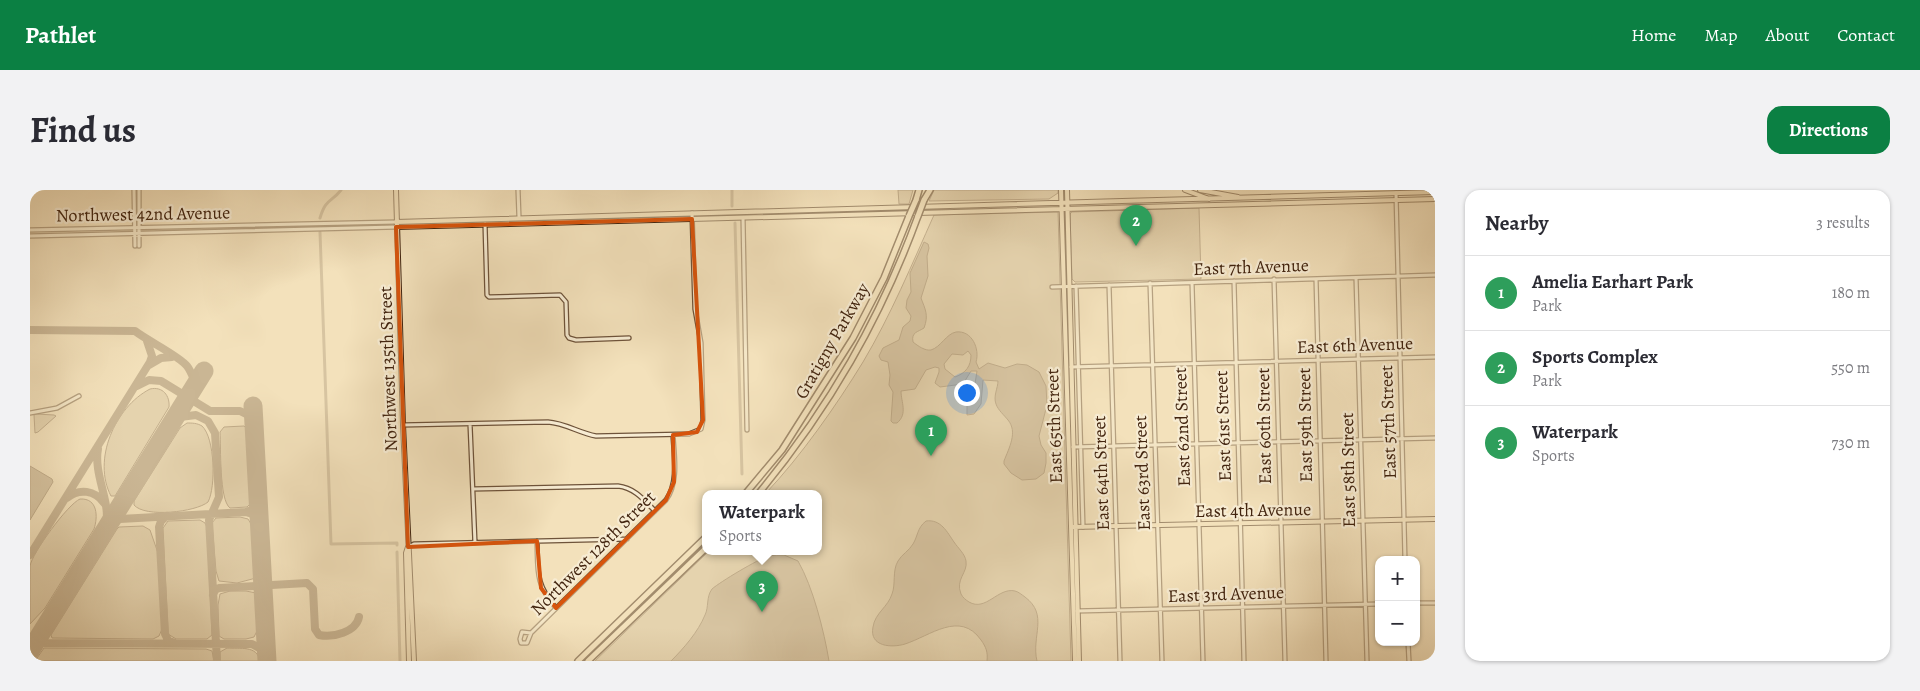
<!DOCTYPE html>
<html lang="en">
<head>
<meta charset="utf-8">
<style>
	:root { --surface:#fff; --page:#f2f2f3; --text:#2b2b33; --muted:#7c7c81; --line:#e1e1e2; --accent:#0b8043 }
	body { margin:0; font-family:Alegreya,serif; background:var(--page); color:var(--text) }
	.controls { position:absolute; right:15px; bottom:15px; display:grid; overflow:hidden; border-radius:10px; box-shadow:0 1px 4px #0004 }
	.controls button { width:45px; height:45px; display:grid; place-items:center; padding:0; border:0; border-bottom:1px solid var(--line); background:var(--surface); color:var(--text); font:25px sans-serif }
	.you { position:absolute; left:936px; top:202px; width:18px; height:18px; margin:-12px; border:4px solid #fff; border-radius:50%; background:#1a73e8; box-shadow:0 0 0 8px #1a73e833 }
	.badge { display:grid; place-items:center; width:32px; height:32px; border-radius:50%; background:var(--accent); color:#fff; font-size:16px; font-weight:700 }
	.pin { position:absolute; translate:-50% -41px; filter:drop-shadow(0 1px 2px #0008) }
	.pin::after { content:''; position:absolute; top:26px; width:18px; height:15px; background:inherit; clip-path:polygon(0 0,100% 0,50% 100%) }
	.popup { position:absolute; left:672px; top:300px; width:120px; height:65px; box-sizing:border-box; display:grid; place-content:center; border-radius:10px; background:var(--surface); filter:drop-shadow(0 1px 4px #0005); font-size:16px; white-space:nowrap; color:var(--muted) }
	.popup b { font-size:19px; color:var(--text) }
	.popup::after { content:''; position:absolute; left:50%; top:100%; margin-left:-10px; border:10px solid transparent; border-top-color:var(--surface) }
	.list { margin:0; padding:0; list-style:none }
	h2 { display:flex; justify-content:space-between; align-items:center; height:65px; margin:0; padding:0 20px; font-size:21px }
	h2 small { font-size:16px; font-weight:400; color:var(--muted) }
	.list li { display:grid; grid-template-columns:32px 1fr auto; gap:15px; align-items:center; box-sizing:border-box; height:75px; padding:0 20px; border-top:1px solid var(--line) }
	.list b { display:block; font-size:19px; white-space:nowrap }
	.list p { margin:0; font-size:16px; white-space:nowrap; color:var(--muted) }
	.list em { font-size:16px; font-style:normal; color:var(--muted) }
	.map { position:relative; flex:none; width:1405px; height:471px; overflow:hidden; border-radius:15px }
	header { display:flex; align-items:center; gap:30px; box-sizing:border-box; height:70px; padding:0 25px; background:var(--accent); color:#fff }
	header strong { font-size:24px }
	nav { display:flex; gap:28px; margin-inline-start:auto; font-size:18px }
	.intro { display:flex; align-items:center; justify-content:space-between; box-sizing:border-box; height:120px; padding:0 30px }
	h1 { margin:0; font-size:35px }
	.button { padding:12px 22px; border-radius:15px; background:var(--accent); color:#fff; font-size:18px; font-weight:700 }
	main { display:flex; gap:30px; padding:0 30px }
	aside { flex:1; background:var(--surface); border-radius:15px; box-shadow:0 1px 4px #0004 }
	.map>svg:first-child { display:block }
	.green { fill:#d5c19e; stroke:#8c7256 }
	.water { fill:#b7a181; stroke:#886f53; fill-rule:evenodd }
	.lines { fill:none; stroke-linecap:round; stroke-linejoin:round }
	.canal { stroke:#b7a181; stroke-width:3 }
	.taxiway { stroke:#9a8265; stroke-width:8 }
	.runway { stroke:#9a8265; stroke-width:19 }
	.minor-casing { stroke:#6e533a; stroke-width:5.5 }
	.major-casing { stroke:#42240f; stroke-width:6 }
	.highway-casing { stroke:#42240f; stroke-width:8 }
	.minor { stroke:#f7ecd3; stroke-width:3 }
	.major { stroke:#f3e1bb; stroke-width:4 }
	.highway { stroke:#f3e1bb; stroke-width:5 }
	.highway-bridge-casing { stroke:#42240f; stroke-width:8; stroke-linecap:butt }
	.highway-bridge { stroke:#f3e1bb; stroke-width:5 }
	.marked { fill:none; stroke:#d7540c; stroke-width:4; stroke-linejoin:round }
	.labels { text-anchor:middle; stroke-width:4.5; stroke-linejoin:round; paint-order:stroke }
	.street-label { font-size:18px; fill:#42240f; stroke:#f7ecd3 }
</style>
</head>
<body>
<header>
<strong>Pathlet</strong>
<nav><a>Home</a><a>Map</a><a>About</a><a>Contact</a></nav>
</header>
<div class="intro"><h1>Find us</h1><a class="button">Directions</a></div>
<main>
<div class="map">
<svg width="1405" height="471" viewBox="0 0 1405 471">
	<rect width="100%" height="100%" fill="#f3e1bb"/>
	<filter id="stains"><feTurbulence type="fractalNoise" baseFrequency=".004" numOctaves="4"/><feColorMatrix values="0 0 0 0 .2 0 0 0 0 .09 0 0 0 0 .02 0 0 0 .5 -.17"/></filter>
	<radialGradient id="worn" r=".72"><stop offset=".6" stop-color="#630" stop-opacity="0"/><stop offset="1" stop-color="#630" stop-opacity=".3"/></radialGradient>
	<path class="green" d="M868,0H883L879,14H869Z
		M904,0H1028V3L1019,9L899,11Z
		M1169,18L1171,89L1045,92L1042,89L1040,24L1042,22Z
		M1028,22L1041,471H565L679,361H788V303H736C771,266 806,216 833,172C861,125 882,74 904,25Z
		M120,199C133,196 140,206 139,217L85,306H81C62,270 85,217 120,199Z
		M6,224L24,225L26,226L8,242L5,243L4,225Z
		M157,233C162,233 167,233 172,236C185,248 186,297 178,312C166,322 115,328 104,315V311L150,238Z
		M214,236L218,240L222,312L217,317L200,318C189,310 191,257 190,242L194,237Z
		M50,309C68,308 68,327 64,339L15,418L0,434C0,417 0,392 0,376C2,363 38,314 50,309Z
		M210,327L218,329L223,337L226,388L207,393L189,391L186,381L182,333L186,328Z
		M170,330L175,333L177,337L182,445L177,449H146L138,444V441L133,338L138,331Z
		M113,336L120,340L128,363L132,439L129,446L123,449L22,448L21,445L87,339L89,337Z
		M200,401H216L226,403L229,437L224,447L216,449H194L189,446L188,415L190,404Z
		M14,458L176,459L182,461L184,471H5Z
		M197,458C210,459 227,455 230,471H190V462Z"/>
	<path class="water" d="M894,52L898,54L899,58L897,66L898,86L891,108C895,119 899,125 894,138C888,142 881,142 883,152C888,156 895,161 901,160C911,157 916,144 926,142C942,140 950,159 946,172L949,179L958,173L975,178L987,174L997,175L1009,182L1016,196L1017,215L1009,246L1011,255L1016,263V273L1014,283L1006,289L992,290L981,283L974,274V271C979,258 988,242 978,230C974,225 968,220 966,214C963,206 968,198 968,191L953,190L951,214L944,224L937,225V213L932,210L931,207L935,203L944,200L947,181H941L933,194L910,197L905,193L909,182V178L905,177L896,180L885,199L871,201C871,212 878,224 867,233H863L861,231L863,202L859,195L860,185L858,172L851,170L849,166L853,158L869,150L873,137L880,131L881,126L876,118L877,110L881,102L880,83ZM938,161L941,165C941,176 936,183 925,187L915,179L914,174L922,164L933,165Z
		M0,276L22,289L23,292L0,330Z
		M896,331C911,329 917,342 924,352C928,358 935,364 936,371C938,383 925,389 931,404C933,408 936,410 939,412C956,422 968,397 985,401C989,402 992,405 995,407C1019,425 1001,446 1007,471H957C958,462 956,457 951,450C930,420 900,446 875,454C862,458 839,457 843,437C845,423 858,417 862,404C866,394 862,381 868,371C872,364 879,361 883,354C888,346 887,338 896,331Z
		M754,365L768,371C783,397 794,441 799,471H641C654,458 668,442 675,425C679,417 676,407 682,399C690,392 728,369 739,366C744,365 749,365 754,365Z"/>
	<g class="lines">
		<path class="canal" d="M702,0V16
			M290,28C296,8 301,13 311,0
			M705,33L712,284
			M290,42L301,354L367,353V355
			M367,362L370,471"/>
		<path class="taxiway" d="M0,140L105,141C118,151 149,166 157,176C161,181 163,188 166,194
			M119,175L131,168L142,167
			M107,196L119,190L131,191L180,221H210L224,228
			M141,235L150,227L166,225L178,231L185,243L189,307L179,330L187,471
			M68,259C63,285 83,316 75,338
			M37,308C49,298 65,300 74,313
			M216,322L224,319L228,311
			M137,326L131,331L129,337L135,444L138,450L144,453
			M78,335L90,329L216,322L225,325L229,331
			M0,365L120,172L122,166L117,151
			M183,405L185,400L189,398L277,393L283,399L285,439L289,445C303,448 326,442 329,427
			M0,449L9,442L17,432
			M0,453L222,454L233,460L236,467"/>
		<path class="runway" d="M223,216L237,471
			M0,461L174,181"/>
		<defs>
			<path id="minor" d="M104,0L105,56
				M488,0L489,27
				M1366,3L1375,370
				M713,28L717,240
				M455,34L457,105L459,107L530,105L536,112L537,145L539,148L546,150L599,148
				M0,40L366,32
				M0,46L366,37
				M109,56V0
				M1326,88L1337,471
				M1244,89L1255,471
				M1286,89L1296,471
				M1204,91L1214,471
				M1120,93L1132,471
				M1162,93L1173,471
				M1079,95L1090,471
				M1046,96L1053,337
				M1022,97L1405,85
				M1041,177L1405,167
				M0,223L27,218L49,206
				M440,234L445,353
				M373,235L518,232C535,233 549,243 566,246L659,244L671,239L673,230L671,153L665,119L662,23
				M1043,257L1405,248
				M443,299L588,296C605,298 614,310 625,321
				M507,351C508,381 505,394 526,418
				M378,357L384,354L597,349
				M1386,413H1405
				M1047,421L1349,414
				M501,443L492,442L490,449L491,453H497L501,443L636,310C649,292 644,265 643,245
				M1378,452L1379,471"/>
			<path id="major" d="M366,0L373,235L384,471
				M1031,0L1045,471
				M1037,0L1049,471
				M1155,0L1179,9
				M1170,0L1208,7
				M366,32L1405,2
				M366,37L1405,9
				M1043,337L1405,329
				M378,357L376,363L379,471"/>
			<path id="highway" d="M886,10L889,0
				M894,10L900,0
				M716,303L752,260L823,148L854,88L879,26
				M729,303C799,218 850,130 888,26
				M548,471L676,347
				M558,471L676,358"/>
		</defs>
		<use href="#minor" class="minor-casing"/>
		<use href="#major" class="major-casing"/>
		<use href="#highway" class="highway-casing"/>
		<use href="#minor" class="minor"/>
		<use href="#major" class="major"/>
		<use href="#highway" class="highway"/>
		<defs>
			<path id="highway-bridge" d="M879,26L886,10
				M888,26L894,10"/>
		</defs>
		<use href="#highway-bridge" class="highway-bridge-casing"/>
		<use href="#highway-bridge" class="highway-bridge"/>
	</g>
	<path d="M0 0H1405V471H0ZM662,29L673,230L667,242L643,245L644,292L636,310L526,418L511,398L507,351L378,357L366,37Z" fill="#f3e1bb" fill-opacity=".55" fill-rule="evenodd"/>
	<path class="marked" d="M662,29L673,230L667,242L643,245L644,292L636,310L526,418L511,398L507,351L378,357L366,37Z"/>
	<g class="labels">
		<g class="street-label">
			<text transform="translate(113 24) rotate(-1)" y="6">Northwest 42nd Avenue</text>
			<text transform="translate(1221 77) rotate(-2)" y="6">East 7th Avenue</text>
			<text transform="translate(802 151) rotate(-60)" y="6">Gratigny Parkway</text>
			<text transform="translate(1325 155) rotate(-2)" y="6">East 6th Avenue</text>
			<text transform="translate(358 179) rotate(-92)" y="6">Northwest 135th Street</text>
			<text transform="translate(1358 232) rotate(-92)" y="6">East 57th Street</text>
			<text transform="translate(1275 235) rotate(-91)" y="6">East 59th Street</text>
			<text transform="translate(1024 236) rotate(-92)" y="6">East 65th Street</text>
			<text transform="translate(1193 236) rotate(-92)" y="6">East 61st Street</text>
			<text transform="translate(1234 236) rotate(-91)" y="6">East 60th Street</text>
			<text transform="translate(1152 237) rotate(-92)" y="6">East 62nd Street</text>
			<text transform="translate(1318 280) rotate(-91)" y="6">East 58th Street</text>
			<text transform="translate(1071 283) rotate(-92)" y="6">East 64th Street</text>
			<text transform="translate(1112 283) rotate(-92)" y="6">East 63rd Street</text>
			<text transform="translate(1223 320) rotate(-1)" y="6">East 4th Avenue</text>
			<text transform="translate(563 363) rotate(-45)" y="6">Northwest 128th Street</text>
			<text transform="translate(1196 404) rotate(-2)" y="6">East 3rd Avenue</text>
		</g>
	</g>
	<rect width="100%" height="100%" filter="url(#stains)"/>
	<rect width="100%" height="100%" fill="url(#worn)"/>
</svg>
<div class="controls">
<button>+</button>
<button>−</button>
</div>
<div class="you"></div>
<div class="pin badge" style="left:901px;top:266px;background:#2e9e5b">1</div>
<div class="pin badge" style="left:1106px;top:56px;background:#2e9e5b">2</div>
<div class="pin badge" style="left:732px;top:422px;background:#2e9e5b">3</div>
<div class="popup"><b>Waterpark</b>Sports</div>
</div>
<aside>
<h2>Nearby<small>3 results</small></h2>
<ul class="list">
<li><span class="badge" style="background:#2e9e5b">1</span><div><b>Amelia Earhart Park</b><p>Park</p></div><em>180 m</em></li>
<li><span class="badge" style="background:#2e9e5b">2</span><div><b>Sports Complex</b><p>Park</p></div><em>550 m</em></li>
<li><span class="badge" style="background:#2e9e5b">3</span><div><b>Waterpark</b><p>Sports</p></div><em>730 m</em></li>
</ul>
</aside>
</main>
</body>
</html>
